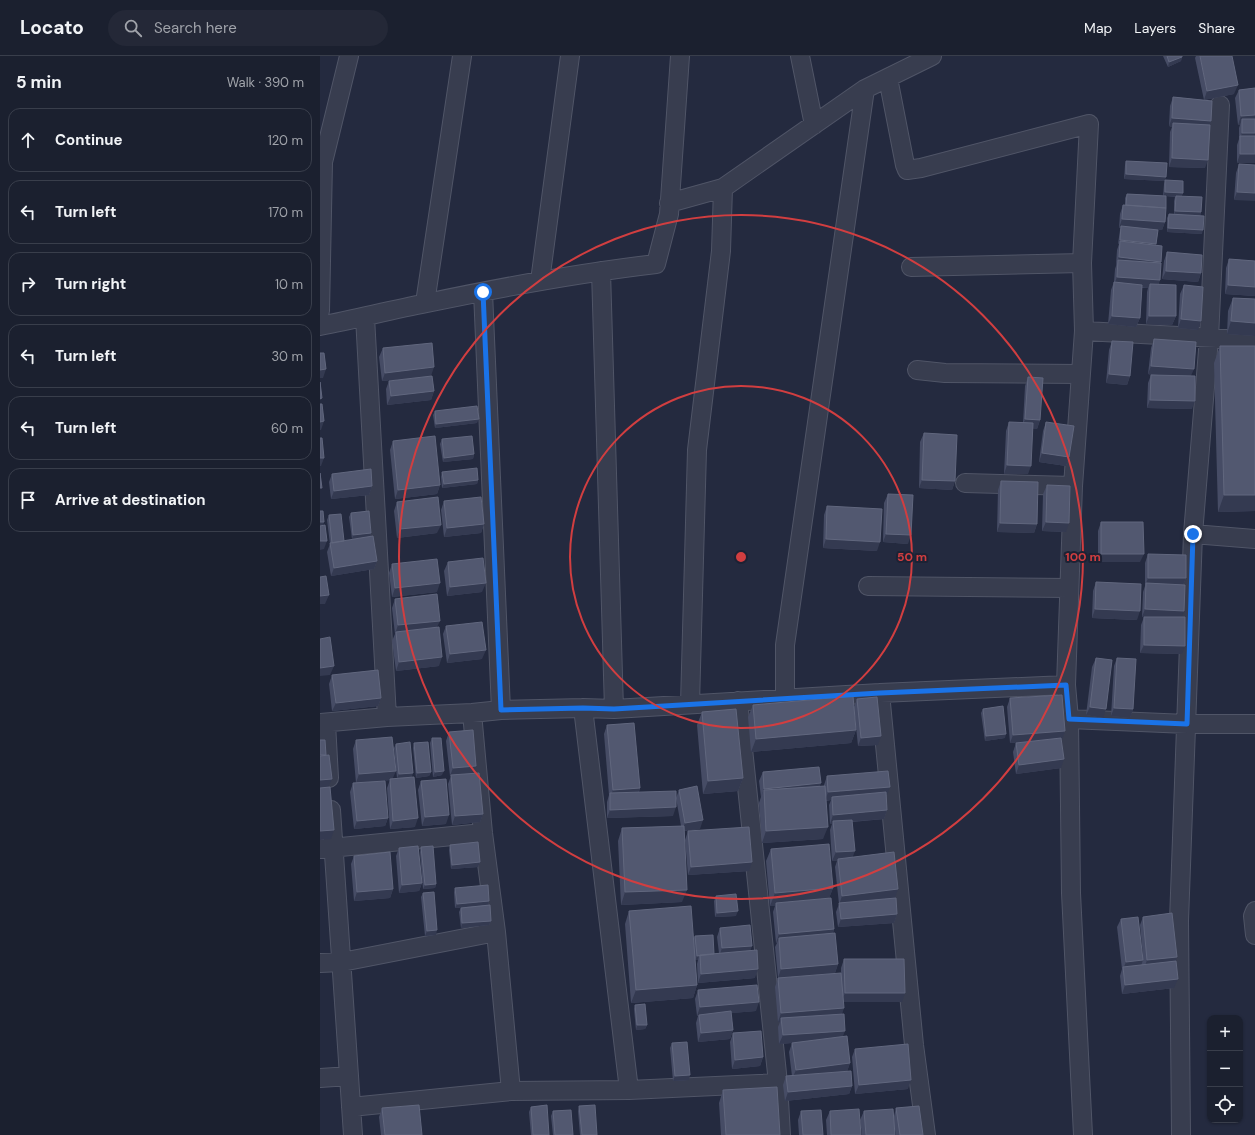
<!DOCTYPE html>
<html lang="en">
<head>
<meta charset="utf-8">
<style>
	:root { --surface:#1b202f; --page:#242837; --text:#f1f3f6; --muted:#a0a3aa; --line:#393e4b }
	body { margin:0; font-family:"DM Sans",sans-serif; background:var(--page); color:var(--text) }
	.controls { position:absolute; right:12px; bottom:12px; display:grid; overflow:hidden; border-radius:8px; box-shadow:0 1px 3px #0004 }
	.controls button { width:36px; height:36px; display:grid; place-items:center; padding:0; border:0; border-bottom:1px solid var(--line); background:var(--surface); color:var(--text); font:20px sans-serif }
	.stop { position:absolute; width:12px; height:12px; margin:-9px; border:3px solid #1a73e8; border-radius:50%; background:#fff }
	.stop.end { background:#1a73e8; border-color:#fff; box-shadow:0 1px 4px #0008 }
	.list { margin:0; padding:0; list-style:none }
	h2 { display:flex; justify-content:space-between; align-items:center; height:52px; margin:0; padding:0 16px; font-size:17px }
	h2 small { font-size:13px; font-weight:400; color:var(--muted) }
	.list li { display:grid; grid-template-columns:26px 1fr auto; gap:12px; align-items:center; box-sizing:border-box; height:64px; margin:0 8px 8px; padding:0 8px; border:1px solid var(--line); border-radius:12px }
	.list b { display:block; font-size:15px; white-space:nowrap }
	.list em { font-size:13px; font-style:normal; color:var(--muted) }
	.icon { flex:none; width:22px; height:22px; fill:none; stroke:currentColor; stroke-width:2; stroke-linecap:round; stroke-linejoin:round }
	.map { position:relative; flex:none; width:935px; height:1079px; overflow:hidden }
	header { display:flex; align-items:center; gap:24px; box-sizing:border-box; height:56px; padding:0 20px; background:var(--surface); border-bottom:1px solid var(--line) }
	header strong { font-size:19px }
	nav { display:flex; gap:22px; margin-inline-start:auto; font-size:14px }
	.search { width:280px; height:36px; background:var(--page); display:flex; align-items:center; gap:10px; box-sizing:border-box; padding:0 14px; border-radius:22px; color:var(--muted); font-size:15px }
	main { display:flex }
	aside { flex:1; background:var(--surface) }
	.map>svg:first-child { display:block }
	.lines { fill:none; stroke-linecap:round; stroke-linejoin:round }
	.street-casing { stroke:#505567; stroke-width:20 }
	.street { stroke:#383d4f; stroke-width:18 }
	.wall { fill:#464c65 }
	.shaded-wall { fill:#343a51 }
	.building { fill:#525870; stroke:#61677e }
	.route { stroke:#1a73e8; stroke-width:5 }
	.ring { fill:none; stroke:#d13e40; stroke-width:2 }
	.centre { fill:#d13e40; stroke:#1d2234; stroke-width:2 }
	.ring-label { font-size:12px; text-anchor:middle; font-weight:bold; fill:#d13e40; stroke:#1d2234; stroke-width:4; stroke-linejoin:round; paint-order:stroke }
</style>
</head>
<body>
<header>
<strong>Locato</strong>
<div class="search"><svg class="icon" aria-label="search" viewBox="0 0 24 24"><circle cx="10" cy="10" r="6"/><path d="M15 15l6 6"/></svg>Search here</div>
<nav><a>Map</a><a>Layers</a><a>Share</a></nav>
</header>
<main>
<aside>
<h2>5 min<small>Walk · 390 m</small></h2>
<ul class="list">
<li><svg class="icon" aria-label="ahead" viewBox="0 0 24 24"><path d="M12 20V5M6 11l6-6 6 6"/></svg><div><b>Continue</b></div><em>120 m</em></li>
<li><svg class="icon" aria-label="left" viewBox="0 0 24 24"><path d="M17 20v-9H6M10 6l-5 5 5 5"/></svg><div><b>Turn left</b></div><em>170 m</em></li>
<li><svg class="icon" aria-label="right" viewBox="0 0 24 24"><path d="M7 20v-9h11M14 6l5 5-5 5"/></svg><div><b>Turn right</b></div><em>10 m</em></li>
<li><svg class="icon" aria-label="left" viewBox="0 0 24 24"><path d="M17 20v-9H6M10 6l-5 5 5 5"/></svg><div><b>Turn left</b></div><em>30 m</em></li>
<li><svg class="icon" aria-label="left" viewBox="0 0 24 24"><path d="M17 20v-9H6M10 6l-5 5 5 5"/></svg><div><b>Turn left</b></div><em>60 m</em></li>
<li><svg class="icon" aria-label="arrive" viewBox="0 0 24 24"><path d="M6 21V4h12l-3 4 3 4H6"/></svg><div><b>Arrive at destination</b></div></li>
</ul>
</aside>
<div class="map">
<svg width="935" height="1079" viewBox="0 0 935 1079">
	<rect width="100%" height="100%" fill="#242a3f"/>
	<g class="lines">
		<defs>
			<path id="street" d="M480,0L494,69
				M568,22L585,109L587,114L601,112L769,68L762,207L764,275L753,430L746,629L749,663L751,837L763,1079
				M349,147L403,132L545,33L612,0
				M591,211L762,207
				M281,215L294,653
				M220,225L250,0
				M163,236L181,654
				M105,247L142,0
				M0,255L3,106L29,0
				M45,261L67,661
				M0,270C36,263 71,254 107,247C183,231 259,217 336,208L349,158L360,0
				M764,275L935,284
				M597,314L625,317L761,318
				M645,427L753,430
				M873,478L935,483
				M548,530L749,532
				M560,637L594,989L606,1079
				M465,643V589L545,33
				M418,645L458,1027L461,1079
				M370,648L377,394L401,195L403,132
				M263,652L309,1034
				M152,657L163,777L176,876L191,1035
				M749,663L867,668H935
				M0,667L67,661L152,657L181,654L263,652L294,653L560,637L746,629
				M6,667L9,722
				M11,754L33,1079
				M0,793L163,777
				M935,855L933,860L935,879
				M0,907L22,906L176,876
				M0,1022L29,1020
				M31,1051L191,1035L309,1034L458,1027
				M861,1079L859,865L873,478L889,282L900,49"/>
		</defs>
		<use href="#street" class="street-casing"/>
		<use href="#street" class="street"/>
	</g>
	<path class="wall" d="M843,0H862L861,5L848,11Z
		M876,0H912L914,38L884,44L889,69L885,112L849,111L850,76L852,71L849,70L850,50L853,41L884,44L875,2Z
		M935,32V107H917V89L919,83V72L920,69H918L915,42L919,34Z
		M806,105L845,124L863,137L861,141L881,156L880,160L882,178L847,176V162L849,158H854V145L855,141L846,140L845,166L842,174H838L836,190L840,207L839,228L856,260L852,269L826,268L827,236L828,232H822L820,262L816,271L788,268L791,234L794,226L795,213L796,210V209L797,194L799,188H798L800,174L801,172H799L800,158L803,149H805V142L807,138L843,140L844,128L845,125L804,123L805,109Z
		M919,108L935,109L914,144L916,117Z
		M847,196L881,217L878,226L842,223L844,205Z
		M909,203L935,205V240L905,238L906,212Z
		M864,229L878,274L858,272L860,238Z
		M913,242L935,243V280L907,278L908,255Z
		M834,283L871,320L872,353L827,352L828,327L831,319H832L828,318L831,292Z
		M792,285L810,320L807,329L786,327L789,294Z
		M900,290L935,455L898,456L894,307Z
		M63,292L111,320L62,325L59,301Z
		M708,321L720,364L717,373L712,372L708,418H684L686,375L689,366L703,367L705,330Z
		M69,325L114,335L111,344L67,349L66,333Z
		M115,355L157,367L115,372L113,359Z
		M726,366L749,401L746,410L719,406L723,375Z
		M604,377L635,425L632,434L599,432L600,386Z
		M122,383L154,398L153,403L123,406L120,388Z
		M73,385L120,429L117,438L75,443L70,394Z
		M122,416L158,424L157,428L122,432L121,421Z
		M12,418L52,430L49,439L11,443L9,426Z
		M681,425L717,468L714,477L677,476L678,434Z
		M727,429L746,476L722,475L723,438Z
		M568,438L588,488L563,486L564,447Z
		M124,445L164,468L161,477L124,481L121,454Z
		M77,446L117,477L77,482L74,455Z
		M507,450L557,495L503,492L504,459Z
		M31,457L51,477L50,481L57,505L54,513L11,520L7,496L10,488L7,464L9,459L24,485L48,481L32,483L29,461Z
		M781,466L820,506H778V475Z
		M828,498L866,522L863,529L861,561L862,598L820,597L821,569L824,561H822L823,536L825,530V507Z
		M128,506L162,536L127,540L124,515Z
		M72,508L117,536L72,541L69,517Z
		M776,526L817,564L772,562L773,535Z
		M75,543L117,571L119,610L76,615L72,585L75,578L72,552Z
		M126,570L162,603L127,607L123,578Z
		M776,602L783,662L766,659L772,611Z
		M797,602L813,653L810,662L791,660L794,610Z
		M12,619L61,642L58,650L12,655L9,628Z
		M690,642L745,675L741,684V712L696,718L693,696L696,687L705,686L690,687L687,651Z
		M537,643L558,689L538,690L534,651Z
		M433,649L536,674L531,687L431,696L428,661Z
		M663,653L685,682L665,685L661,657Z
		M382,656L423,722L418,735L383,738L377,669Z
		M287,669L320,732L319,736L353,760L287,762V746L289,739L284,678Z
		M129,676L153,717L163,758L160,766L132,769L128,728L131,720H130L126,685Z
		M112,682L122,719L113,721L110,687Z
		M36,684L73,723L95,771L70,773L67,732L70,724L36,727L33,693Z
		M94,687L111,716L109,720L96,722L93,692Z
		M76,688L92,721L77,722L74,692Z
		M443,716L500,731L504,730V729L507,720L567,739L566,740L567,754L564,763L532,766L533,801L575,842L577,858L574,867L518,871L516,856L519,848L515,811L517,805H512L510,774L512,768H510L509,749L511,744L506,745L503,783L442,787L439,747L441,741L439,725Z
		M101,725L126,768L102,770L98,734Z
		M33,727L68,762L65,770L34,773L30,736Z
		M359,734L380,773L364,775L362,846L301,849L298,785L302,772L361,770L356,742Z
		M368,775L429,815L368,819L365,784Z
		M130,789L160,806L158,811L131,813L129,794Z
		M101,791L116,828L115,832L103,833L100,796Z
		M79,792L102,827L99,835L79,837L76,800Z
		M451,793L513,832L509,842L514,873L513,877L518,908L515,917L458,922L455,891L457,887H456L453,856L455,850H450L446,805Z
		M34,800L73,833L70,842L34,845L31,808Z
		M135,832L169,845L168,849L171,865L169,869L141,872L139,856L141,852L148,851L135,852L134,836Z
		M103,837L116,879L105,880L101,841Z
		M396,840L416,860L395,861L394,845Z
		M309,855L373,883L375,880L394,898L399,897L397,881L400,872L430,895L435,922L378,927L377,908L378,904H375L377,929L373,942L311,947L305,868Z
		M823,861L855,905L854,932L802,938L800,920L802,913L797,871L801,863L823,900L820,869Z
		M524,903L582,946H523L522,958L523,981L530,1007L527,1015L532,1030L529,1038L465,1045L463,1029L466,1020H472L469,996L472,987L459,988L458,971L460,966H458L455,931L458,922H521V912Z
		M378,934L436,955L411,957L413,974L410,983L378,986L376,967L378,960H377L375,943Z
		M315,949L327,969L325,973L316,974L314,953Z
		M413,977L443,1001L440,1010L412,1013L410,986Z
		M352,987L369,1024L353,1025L350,992Z
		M535,993L588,1033L535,1038L532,1001Z
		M403,1034L460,1079H401L399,1047Z
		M259,1050L277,1079H260L258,1055Z
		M211,1051L229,1079H211L209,1056Z
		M62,1052L102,1079H61L59,1061Z
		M576,1052L603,1079H576L574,1068L575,1079H542L540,1064L544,1055L574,1060Z
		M233,1055L253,1079H233L231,1060Z
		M481,1055L503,1079H479L478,1064Z
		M510,1055L541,1079H507L506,1064Z"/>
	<path class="shaded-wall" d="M862,1L861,5L848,11L849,6Z
		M918,29L914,38L884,44L887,35Z
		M935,59V67L922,63L920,69H918L921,60Z
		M852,62L891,65L888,74L853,67L852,71L849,70Z
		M922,77H935V86L920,83Z
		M920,98H935V107H917Z
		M852,102L888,104L885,112L849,111Z
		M806,118L846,121L845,125L804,123Z
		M845,136L863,137L861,141L843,140Z
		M917,136L935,137V145L914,144Z
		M855,155L881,156L880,160L854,159Z
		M802,163L845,166L842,174L801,172V170V172H799Z
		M848,172L883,174L882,178L847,176Z
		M800,184L836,188L835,192L800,185L799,188H798Z
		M799,201L841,206L837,214L798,204L796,210V209Z
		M846,215L881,217L878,226L842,223Z
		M797,221L840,224L837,233L830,228L828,232L794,229Z
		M908,229L935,231V240L905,238Z
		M792,260L820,262L816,271L788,268Z
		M829,260H856L852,269L826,268Z
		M861,263L881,265L878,274L858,272Z
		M911,265L935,267V280L907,278Z
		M831,310L874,313L870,322L828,318Z
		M114,311L111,320L62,325L65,317Z
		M6,313L3,322H0V314Z
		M789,318L810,320L807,329L786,327Z
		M114,335L111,344L67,349L71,340Z
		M830,344L875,345L872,353L827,352Z
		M159,363L157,367L115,372L116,368Z
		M705,363L720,364L717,373L702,372Z
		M4,365L1,374H0V366Z
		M722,397L749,401L746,410L719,406Z
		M154,398L153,403L123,406L124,402Z
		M0,402H4L1,410H0Z
		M687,409L711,410L708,418H684Z
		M158,424L157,428L122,432L124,428Z
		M602,424L635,425L632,434L599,432Z
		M120,429L117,438L75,443L78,434Z
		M52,430L49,439L11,443L14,435Z
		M904,439H935V455L898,456Z
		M0,466H4L3,470L0,471Z
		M726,466L749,467L746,476L722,475Z
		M680,467L717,468L714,477L677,476Z
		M164,468L161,477L124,481L127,472Z
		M121,469L117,477L77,482L80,473Z
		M51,477L50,481L32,483L33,479Z
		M566,478L591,479L588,488L563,486Z
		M506,483L560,486L557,495L503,492Z
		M0,485H7L4,493L0,494Z
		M781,498H824L820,506H778Z
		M57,505L54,513L11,520L14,512Z
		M828,522H866L862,531L826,527L825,530Z
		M120,527L117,536L72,541L75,532Z
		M166,527L162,536L127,540L130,531Z
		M9,539L5,548H0V540Z
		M775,553L820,555L817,564L772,562Z
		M825,553L864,555L861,563L822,561Z
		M120,565L116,573L76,576L75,578L78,569Z
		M824,589L865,590L862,598L820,597Z
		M166,594L162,603L127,607L130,598Z
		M122,601L119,610L76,615L79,606Z
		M14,610L10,619L0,620V612Z
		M61,642L58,650L12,655L16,647Z
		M770,651L786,653L783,662L766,659Z
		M794,652L813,653L810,662L791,660Z
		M536,674L531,687L431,696L436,683Z
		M745,675L742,684L690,687L693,679Z
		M686,678L685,682L665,685L666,680Z
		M561,680L558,689L538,690L541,682Z
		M744,703L741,712L696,718L699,709Z
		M156,710L153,718L130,720L133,712Z
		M76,715L72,724L36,727L39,718Z
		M124,715L122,719L113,721L115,716Z
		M111,716L109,720L96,722L97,717Z
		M93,717L92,721L77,722L79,718Z
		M423,722L418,735L383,738L388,725Z
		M12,723L8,732L0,733V724Z
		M501,727L498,736L444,734L441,741L444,733Z
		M570,731L567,739L512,744V741L511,744L505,745L508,736Z
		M320,732L317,740L290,742L293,734Z
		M356,751L353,760L287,762L290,754Z
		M567,754L564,763L513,767V765L512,768H510L513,759Z
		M163,758L160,766L132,769L135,760Z
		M129,759L126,768L102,770L105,761Z
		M68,762L65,770L34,773L37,765Z
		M98,762L95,771L70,773L73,765Z
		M383,764L380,773L362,775L365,767Z
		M508,771L503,783L442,787L446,775Z
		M14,774L11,783L0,784V775Z
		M535,795L532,803H518L517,805H512L516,796Z
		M160,806L158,811L131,813L132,809Z
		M432,806L429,815L368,819L371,811Z
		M102,827L99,835L79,837L82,829Z
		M116,828L115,832L103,833L105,829Z
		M513,832L508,845L456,847L455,850H450L455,837Z
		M73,833L70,842L34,845L37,836Z
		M578,833L575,842L519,849L522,840Z
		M367,834L362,846L301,849L305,836Z
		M169,845L168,849L135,852L137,848Z
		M418,855L416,860L395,861L397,857Z
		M577,858L574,867L518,871L521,863Z
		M171,865L169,869L141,872L142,867Z
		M514,873L511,882H459L457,887H456L459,878Z
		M117,874L116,879L105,880L107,875Z
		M432,890L429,899L399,901L402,892Z
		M377,900H379L378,904H375Z
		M857,901L854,910L824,913L827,904Z
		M823,904L820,913H803L806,906Z
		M518,908L515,917L458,922L461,913Z
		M438,913L435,922L378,927L381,918Z
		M858,923L854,932L802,938L805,929Z
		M377,929L373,942L311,947L316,934Z
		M525,937H585L582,946H521Z
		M439,946L436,955L379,960V959L378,960H377L380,951Z
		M524,952L521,961L461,962L460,966H458L461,957Z
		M317,969H327L325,973L316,974Z
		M413,974L410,983L378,986L381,977Z
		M525,975L522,983L459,988L463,979Z
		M443,1001L440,1010L412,1013L415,1004Z
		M530,1007L527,1016L472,1023L476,1014Z
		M370,1019L369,1024L353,1025L355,1020Z
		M591,1024L588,1033L535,1038L539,1029Z
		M532,1030L529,1038L465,1045L468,1036Z"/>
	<path class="building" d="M847,0H862V1L849,6Z
		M880,0H912L918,29L887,35Z
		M935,32V59L921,60L919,34Z
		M853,41L892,45L891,65L852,62Z
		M922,63H935V77H922Z
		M853,67L890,69L888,104L852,102Z
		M920,80H935V98H920Z
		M806,105L847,107L846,121L806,118Z
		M919,108L935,109V137L917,136Z
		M845,124L863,125V137L845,136Z
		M807,138L846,140V152L806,149Z
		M856,140L882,141L881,156L855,155Z
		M803,149L846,152L845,166L802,163Z
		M849,158L884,160L883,174L848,172Z
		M801,170L838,174L836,188L800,184Z
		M800,185L842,190L841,206L799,201Z
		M847,196L882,199L881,217L846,215Z
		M909,203L935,205V231L908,229Z
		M798,204L841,207L840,224L797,221Z
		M794,226L822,229L820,262L792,260Z
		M830,228L856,229V260H829Z
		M864,229L883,231L881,265L861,263Z
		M913,242L935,243V267L911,265Z
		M834,283L876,286L874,313L831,310Z
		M792,285L813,286L810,320L789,318Z
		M112,287L114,311L65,317L63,292Z
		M900,290H935V439H904Z
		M0,297H4L6,313L0,314Z
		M831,319L875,320V345L830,344Z
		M112,320L114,335L71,340L69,325Z
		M708,321L723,322L720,364L705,363Z
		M0,326L2,342L0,343Z
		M0,348H2L4,365L0,366Z
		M157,350L159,363L116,368L115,355Z
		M689,366L713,367L711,410L687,409Z
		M726,366L754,370L749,401L722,397Z
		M604,377L637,379L635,425L602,424Z
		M115,380L120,429L78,434L73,385Z
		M152,380L154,398L124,402L122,383Z
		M0,382H2L4,402H0Z
		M157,412L158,424L124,428L122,416Z
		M51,413L52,430L14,435L12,418Z
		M0,417L2,432H0Z
		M681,425L718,426L717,468L680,467Z
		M727,429L750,430L749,467L726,466Z
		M568,438L593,439L591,479L566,478Z
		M118,441L121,469L80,473L77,446Z
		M161,441L164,468L127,472L124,445Z
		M507,450L562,453L560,486L506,483Z
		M0,455H3L4,466H0Z
		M49,455L51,477L33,479L31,457Z
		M21,458L24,485L12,487L9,459Z
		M781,466H823L824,498H781Z
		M5,469L7,485H0V470Z
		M53,480L57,505L14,512L10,487Z
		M828,498L866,499V522H828Z
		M163,502L166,527L130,531L128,506Z
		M117,503L120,527L75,532L72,508Z
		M6,520L9,539L0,540V521Z
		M776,526L821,528L820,555L775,553Z
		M826,527L865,529L864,555L825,553Z
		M117,538L120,565L78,569L75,543Z
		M824,561H865V590L824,589Z
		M162,566L166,594L130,598L126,570Z
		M119,571L122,601L79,606L76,576Z
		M10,581L14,610L0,612V583Z
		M776,602L792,604L786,653L770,651Z
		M797,602L816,603L813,653L794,652Z
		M58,614L61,642L16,647L12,619Z
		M742,639L745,675L693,679L690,642Z
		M533,640L536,674L436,683L433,649Z
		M557,641L561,680L541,682L537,643Z
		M683,650L686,678L666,680L663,653Z
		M416,653L423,722L388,725L382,656Z
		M314,667L320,732L293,734L287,669Z
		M153,674L156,710L133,712L129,676Z
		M72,681L76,715L39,718L36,684Z
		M112,682H121L124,715L115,716Z
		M741,682L744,703L699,709L696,687Z
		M0,684H5L6,699H0Z
		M90,686L93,717L79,718L76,688Z
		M108,686L111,716L97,717L94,687Z
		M9,699L12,723L0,724V700Z
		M499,711L501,727L444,733L443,716Z
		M568,715L570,731L508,736L507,720Z
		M159,717L163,758L135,760L131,719Z
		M94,721L98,762L73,765L70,723Z
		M126,723L129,759L105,761L101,725Z
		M65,725L68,762L37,765L33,727Z
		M377,730L383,764L365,767L359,734Z
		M505,730L508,771L446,775L444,734Z
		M10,731L14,774L0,775V732Z
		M356,735V751L290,754V737Z
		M566,736L567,754L513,759L512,741Z
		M532,764L535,795L516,796L513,765Z
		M364,770L367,834L305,836L302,772Z
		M429,771L432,806L371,811L368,775Z
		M158,786L160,806L132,809L130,789Z
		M509,788L513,832L455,837L451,793Z
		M98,790L102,827L82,829L79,792Z
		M113,790L116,828L105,829L101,791Z
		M70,796L73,833L37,836L34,800Z
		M574,796L578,833L522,840L518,803Z
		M168,829L169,845L137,848L135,832Z
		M114,836L117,874L107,875L103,837Z
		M416,838L418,855L397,857L396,840Z
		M511,842L514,873L459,878L456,847Z
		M576,842L577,858L521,863L519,847Z
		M170,849L171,865L142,867L141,852Z
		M371,850L377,929L316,934L309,855Z
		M852,857L857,901L827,904L823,861Z
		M818,861L823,904L806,906L801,863Z
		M430,869L432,890L402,892L400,872Z
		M515,877L518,908L461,913L459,882Z
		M393,879L394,898L377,900L375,880Z
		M437,894L438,913L381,918L380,899Z
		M524,903H584L585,937H525Z
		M856,905L858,923L805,929L803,911Z
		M521,917L524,952L461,957L458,922Z
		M437,929L439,946L380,951L378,934Z
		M325,948L327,969H317L315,949Z
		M411,955L413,974L381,977L379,959Z
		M524,958L525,975L463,979L461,962Z
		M441,975L443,1001L415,1004L413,977Z
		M527,980L530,1007L476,1014L472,987Z
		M367,986L370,1019L355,1020L352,987Z
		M588,988L591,1024L539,1029L535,993Z
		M531,1015L532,1030L468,1036L466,1020Z
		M457,1031L460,1079H406L403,1034Z
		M99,1049L102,1079H65L62,1052Z
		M227,1049L229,1079H213L211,1051Z
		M275,1049L277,1079H262L259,1050Z
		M599,1050L603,1079H580L576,1052Z
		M539,1053L541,1079H511L510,1055Z
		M573,1053L575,1079H546L544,1055Z
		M251,1054L253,1079H235L233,1055Z
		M501,1054L503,1079H483L481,1055Z"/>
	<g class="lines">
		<path class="route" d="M163,236L181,654L263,652L294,653L560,637L746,629L749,663L867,668L873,478"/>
	</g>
	<g class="ring">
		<circle cx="421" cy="501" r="171"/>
		<circle cx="421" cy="501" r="342"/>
	</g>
	<circle cx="421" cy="501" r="6" class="centre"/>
	<g class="ring-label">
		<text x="592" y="505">50 m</text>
		<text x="763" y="505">100 m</text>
	</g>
</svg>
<div class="controls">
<button>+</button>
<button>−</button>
<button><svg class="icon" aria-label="locate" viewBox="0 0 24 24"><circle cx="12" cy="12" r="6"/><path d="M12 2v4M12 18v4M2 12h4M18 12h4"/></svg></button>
</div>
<div class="stop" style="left:163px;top:236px"></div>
<div class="stop end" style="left:873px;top:478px"></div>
</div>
</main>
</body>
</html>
